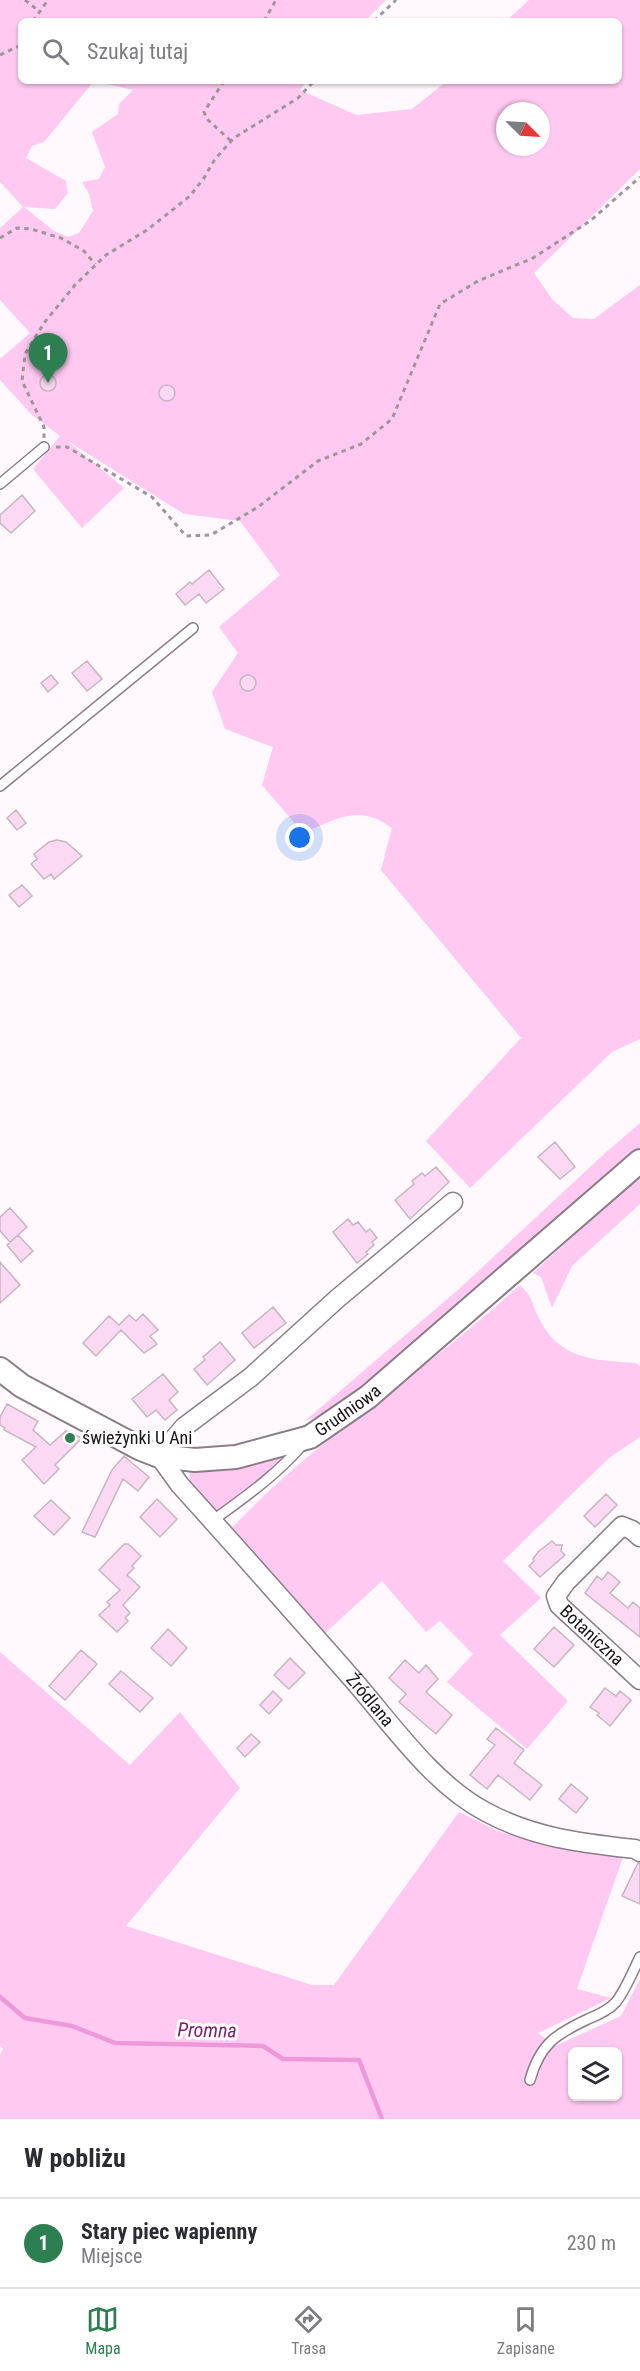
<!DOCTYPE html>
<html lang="pl">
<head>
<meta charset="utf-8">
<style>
	:root { --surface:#fff; --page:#f2f2f3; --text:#2b2b33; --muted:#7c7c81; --line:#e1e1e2; --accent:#2d7f51 }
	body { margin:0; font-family:"Roboto Condensed",sans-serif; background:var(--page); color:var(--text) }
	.controls { position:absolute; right:18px; bottom:18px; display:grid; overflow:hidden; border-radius:9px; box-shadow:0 2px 4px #0004 }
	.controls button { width:54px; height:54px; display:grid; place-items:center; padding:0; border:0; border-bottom:2px solid var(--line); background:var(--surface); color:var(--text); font:30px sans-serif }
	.compass { position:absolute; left:496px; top:102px; width:54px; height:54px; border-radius:50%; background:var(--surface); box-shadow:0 2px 4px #0004; rotate:114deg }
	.you { position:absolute; left:300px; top:838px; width:21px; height:21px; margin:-15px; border:4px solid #fff; border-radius:50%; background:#1a73e8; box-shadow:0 0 0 9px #1a73e833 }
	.badge { display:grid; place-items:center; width:39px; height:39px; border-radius:50%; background:var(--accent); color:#fff; font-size:20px; font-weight:700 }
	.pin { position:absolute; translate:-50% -50px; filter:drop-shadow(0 2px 3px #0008) }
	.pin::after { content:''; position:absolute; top:32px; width:21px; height:18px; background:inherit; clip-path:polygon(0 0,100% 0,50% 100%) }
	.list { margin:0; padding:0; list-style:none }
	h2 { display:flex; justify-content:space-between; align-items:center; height:78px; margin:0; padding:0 24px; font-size:26px }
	h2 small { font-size:20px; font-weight:400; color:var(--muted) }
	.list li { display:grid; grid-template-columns:39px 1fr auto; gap:18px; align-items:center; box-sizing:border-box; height:90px; padding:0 24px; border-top:2px solid var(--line) }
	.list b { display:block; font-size:22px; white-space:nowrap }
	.list p { margin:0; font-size:20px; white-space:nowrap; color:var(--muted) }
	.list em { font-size:20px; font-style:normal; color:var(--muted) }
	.icon { flex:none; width:33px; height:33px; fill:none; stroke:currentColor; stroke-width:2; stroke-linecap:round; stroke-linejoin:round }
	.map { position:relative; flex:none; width:640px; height:2119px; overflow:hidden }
	.search { position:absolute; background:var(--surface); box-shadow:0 2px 4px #0004; left:18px; right:18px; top:18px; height:66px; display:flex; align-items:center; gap:15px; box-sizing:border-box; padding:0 21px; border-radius:9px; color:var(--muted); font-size:22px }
	.sheet { height:168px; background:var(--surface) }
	nav { display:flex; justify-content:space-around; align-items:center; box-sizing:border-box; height:84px; border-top:2px solid var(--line); background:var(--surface); font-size:16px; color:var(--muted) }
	nav a { display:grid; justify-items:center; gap:3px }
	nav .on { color:var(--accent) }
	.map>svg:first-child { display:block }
	.green { fill:#ffc9f1; fill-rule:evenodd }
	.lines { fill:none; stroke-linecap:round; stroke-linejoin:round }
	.stream { stroke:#ec98d9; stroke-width:4.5 }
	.building { fill:#fcd9f3; stroke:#c5b6c1; stroke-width:1.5 }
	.service-casing { stroke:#8b7d87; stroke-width:12 }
	.minor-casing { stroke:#8b7d87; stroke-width:21 }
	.tertiary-casing { stroke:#8b7d87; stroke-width:26 }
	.path { stroke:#9d979b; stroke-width:3; stroke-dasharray:4.5 4.5; stroke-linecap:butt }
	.service { stroke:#fff; stroke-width:9 }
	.minor { stroke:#fff; stroke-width:18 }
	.tertiary { stroke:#fff; stroke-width:22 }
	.poi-dot { fill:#2d7f51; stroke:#fff; stroke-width:2 }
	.labels { text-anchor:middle; stroke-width:6; stroke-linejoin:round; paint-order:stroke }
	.street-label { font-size:18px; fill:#191418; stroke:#fff }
	.poi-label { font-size:18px; fill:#191418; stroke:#fff; text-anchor:start }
	.water-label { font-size:20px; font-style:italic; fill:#822172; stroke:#fff }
</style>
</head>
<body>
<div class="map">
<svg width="640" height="2119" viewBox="0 0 640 2119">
	<rect width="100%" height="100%" fill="#fff9fd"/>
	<path class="green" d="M0,0H386L365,21H21V81H94L44,142L32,146L26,158L66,181L68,193L55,209L24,207L54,231L68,237L79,233L93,211L89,194L82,182L99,179L105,167L92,132L118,114L119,104L133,90L94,81H307L300,90L356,115L412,109L447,81H619V21H506L529,0H640V169L534,273L552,299L573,318L594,319L640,285V1039L612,1052L470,1188L426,1141L521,1038L381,870L392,828C358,803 337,819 303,833L262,785L273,747L225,729L212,692L238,653L219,627L280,575L240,521L184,514L66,440L124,488L82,528L33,469L60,436L31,414L0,380V359L30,333L0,300V228L23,207L0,182ZM505,111H541V147H505Z
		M640,1123V1148L347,1402L325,1414L305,1421L460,1288L603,1155Z
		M640,1175V1204L572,1266L552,1308L541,1277L533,1273Z
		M520,1285C534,1299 530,1300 538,1316C558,1360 594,1360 636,1363L640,1366V1437L609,1458L503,1561L541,1598L500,1635L568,1701L527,1749L447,1682L473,1654L440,1621L426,1632L382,1581L322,1636L228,1532C314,1439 427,1371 520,1285Z
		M292,1452L248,1489L219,1510L209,1509C199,1497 183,1486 192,1469Z
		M0,1652L130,1765L180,1712L240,1788L126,1926L312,1985H334L459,1812L498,1831L562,1849L623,1857L577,1989L611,1998L538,2033L555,2046L621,2016L640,1979V2119H0V2055L3,2049L0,2046ZM572,2052H618V2096H572Z"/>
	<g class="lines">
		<path class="stream" d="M0,1997L25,2018L72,2026L115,2043L263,2046L283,2059L359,2060L382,2119"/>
	</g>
	<path class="building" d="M40 383a8 8 0 1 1 16 0a8 8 0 1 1-16 0Z
		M159 393a8 8 0 1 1 16 0a8 8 0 1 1-16 0Z
		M22,495L35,511L11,533L0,523V515Z
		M209,570L224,589L206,603L199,594L185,605L176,594L190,582L192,584Z
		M87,661L102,679L87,691L72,673Z
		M240 683a8 8 0 1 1 16 0a8 8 0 1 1-16 0Z
		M51,675L58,683L48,692L41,683Z
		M16,810L26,823L17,830L7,818Z
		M57,840L66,842L82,856L54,879L51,874L44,879L31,864L37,859L34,854L49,842Z
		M22,885L32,896L19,907L9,895Z
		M555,1142L575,1167L560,1179L538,1157Z
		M436,1167L449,1182L410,1219L395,1200L414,1184L412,1181L422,1173L425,1176Z
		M10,1208L27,1227L10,1242L0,1231V1217Z
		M348,1219L353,1225L358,1222L366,1232L370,1229L377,1238L372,1242L374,1245L366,1252L368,1254L357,1263L333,1232Z
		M18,1235L33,1251L21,1262L7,1245Z
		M0,1262L20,1285L0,1303Z
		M273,1307L286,1323L254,1348L242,1333Z
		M143,1314L158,1330L150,1336L157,1344L144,1353L121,1330L96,1356L83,1343L109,1316L119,1325L129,1315L136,1321Z
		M220,1342L235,1360L207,1385L194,1369L205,1360L203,1357Z
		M163,1374L178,1392L169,1400L177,1410L165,1420L156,1410L147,1417L132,1399Z
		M7,1404L38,1421L33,1430L50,1445L66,1431L82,1438L55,1465L59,1469L44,1484L22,1460L36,1447L4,1430L5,1428L0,1425V1417Z
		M124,1456L149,1477L138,1491L123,1479L95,1537L82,1532L112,1470Z
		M606,1494L617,1505L595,1527L584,1516Z
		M157,1499L177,1519L160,1537L140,1517Z
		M51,1500L70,1518L54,1535L34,1516Z
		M552,1541L556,1545H562L561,1551L565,1555L540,1577L529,1566L534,1561L533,1559L538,1552Z
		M124,1544H128L141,1556L132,1566L134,1568L127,1575L140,1587L123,1605L130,1613L125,1618L128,1621L117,1632L99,1615L110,1605L107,1602L120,1590L99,1570Z
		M608,1572L620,1582L610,1593L628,1608L633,1602L640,1608V1637L585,1593L597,1576L602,1580Z
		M554,1627L574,1645L554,1667L534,1649Z
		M168,1629L187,1648L171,1666L151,1648Z
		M81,1650L97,1664L65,1700L49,1686Z
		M290,1658L305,1673L289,1689L274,1675Z
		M405,1660L419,1673L426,1665L438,1679L426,1692L452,1715L436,1734L399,1702L406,1694L389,1678Z
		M121,1671L153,1698L140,1712L109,1684Z
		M605,1688L616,1696L620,1691L631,1700L610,1726L597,1715L599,1713L590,1707Z
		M273,1691L282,1700L269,1714L260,1705Z
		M496,1728L524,1750L514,1763L542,1785L530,1800L498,1775L487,1789L470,1775L495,1745L487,1739Z
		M251,1734L260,1742L245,1757L237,1748Z
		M571,1784L588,1798L576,1813L559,1799Z
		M638,1863H640V1904L622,1896Z"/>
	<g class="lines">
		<defs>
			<path id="service" d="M0,484L44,447
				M0,786L193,628
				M212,1521C245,1497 278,1474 304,1443
				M530,2080C540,2044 556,2034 588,2019C598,2015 609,2010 616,2002C626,1989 633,1971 640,1957"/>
			<g id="minor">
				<path id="s1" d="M453,1202L338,1298L251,1377L184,1427L159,1456L180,1485C239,1550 297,1616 355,1682C393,1726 434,1785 486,1812C534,1838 582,1843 635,1849L640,1852"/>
				<path id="s2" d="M640,1537L632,1530L622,1526L566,1582L556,1596L559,1605L640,1680"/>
			</g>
			<g id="tertiary">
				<path id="s3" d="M0,1369L22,1386L141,1449L159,1456L195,1460L236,1457L310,1437L368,1397L640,1161"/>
			</g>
		</defs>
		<use href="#service" class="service-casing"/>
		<use href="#minor" class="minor-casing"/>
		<use href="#tertiary" class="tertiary-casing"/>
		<path class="path" d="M25,0L39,11
			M33,21L48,0
			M264,21L276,0
			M374,21L396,0
			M0,55L19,46L21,43
			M224,81L204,112L207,119L231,141
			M0,238L17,228L31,229L61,238L84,251L95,264
			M44,438V427L22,381L25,354L44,323L75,285L106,255L147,230L190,196L204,178L215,159L234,138L298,98L314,81
			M56,447H67L152,497L186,536L211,535L258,507L318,461L361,444L392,419L440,304L478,281L533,258L590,221L640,177"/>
		<use href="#service" class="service"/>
		<use href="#minor" class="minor"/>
		<use href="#tertiary" class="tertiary"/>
	</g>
	<circle class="poi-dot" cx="70" cy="1438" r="6"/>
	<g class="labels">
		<g class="street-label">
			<text dy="6" stroke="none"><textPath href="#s3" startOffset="382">Grudniowa</textPath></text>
			<text dy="6" stroke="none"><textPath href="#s2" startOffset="172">Botaniczna</textPath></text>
			<text dy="6" stroke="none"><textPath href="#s1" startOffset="712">Źródlana</textPath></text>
		</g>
		<g class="poi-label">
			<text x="82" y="1444">świeżynki U Ani</text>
		</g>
		<g class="water-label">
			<text transform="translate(207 2030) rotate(1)" y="7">Promna</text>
		</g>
	</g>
</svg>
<div class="controls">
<button><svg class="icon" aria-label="layers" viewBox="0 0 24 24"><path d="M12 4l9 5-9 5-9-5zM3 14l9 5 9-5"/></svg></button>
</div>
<svg class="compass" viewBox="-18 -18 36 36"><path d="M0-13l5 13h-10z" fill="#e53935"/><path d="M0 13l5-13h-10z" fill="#7c7c81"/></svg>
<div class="you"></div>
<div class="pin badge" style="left:48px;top:383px">1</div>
<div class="search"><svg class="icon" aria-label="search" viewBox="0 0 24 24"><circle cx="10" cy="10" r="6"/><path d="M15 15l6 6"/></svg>Szukaj tutaj</div>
</div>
<section class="sheet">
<h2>W pobliżu<small></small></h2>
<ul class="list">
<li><span class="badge">1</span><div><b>Stary piec wapienny</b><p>Miejsce</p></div><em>230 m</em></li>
</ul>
</section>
<nav>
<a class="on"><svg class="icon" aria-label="map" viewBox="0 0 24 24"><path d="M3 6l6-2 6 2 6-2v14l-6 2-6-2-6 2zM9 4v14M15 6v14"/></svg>Mapa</a>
<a><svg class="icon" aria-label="directions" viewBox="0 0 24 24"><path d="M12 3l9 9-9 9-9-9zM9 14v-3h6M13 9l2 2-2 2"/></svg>Trasa</a>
<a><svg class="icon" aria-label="saved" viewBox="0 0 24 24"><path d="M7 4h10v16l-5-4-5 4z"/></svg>Zapisane</a>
</nav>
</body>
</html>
